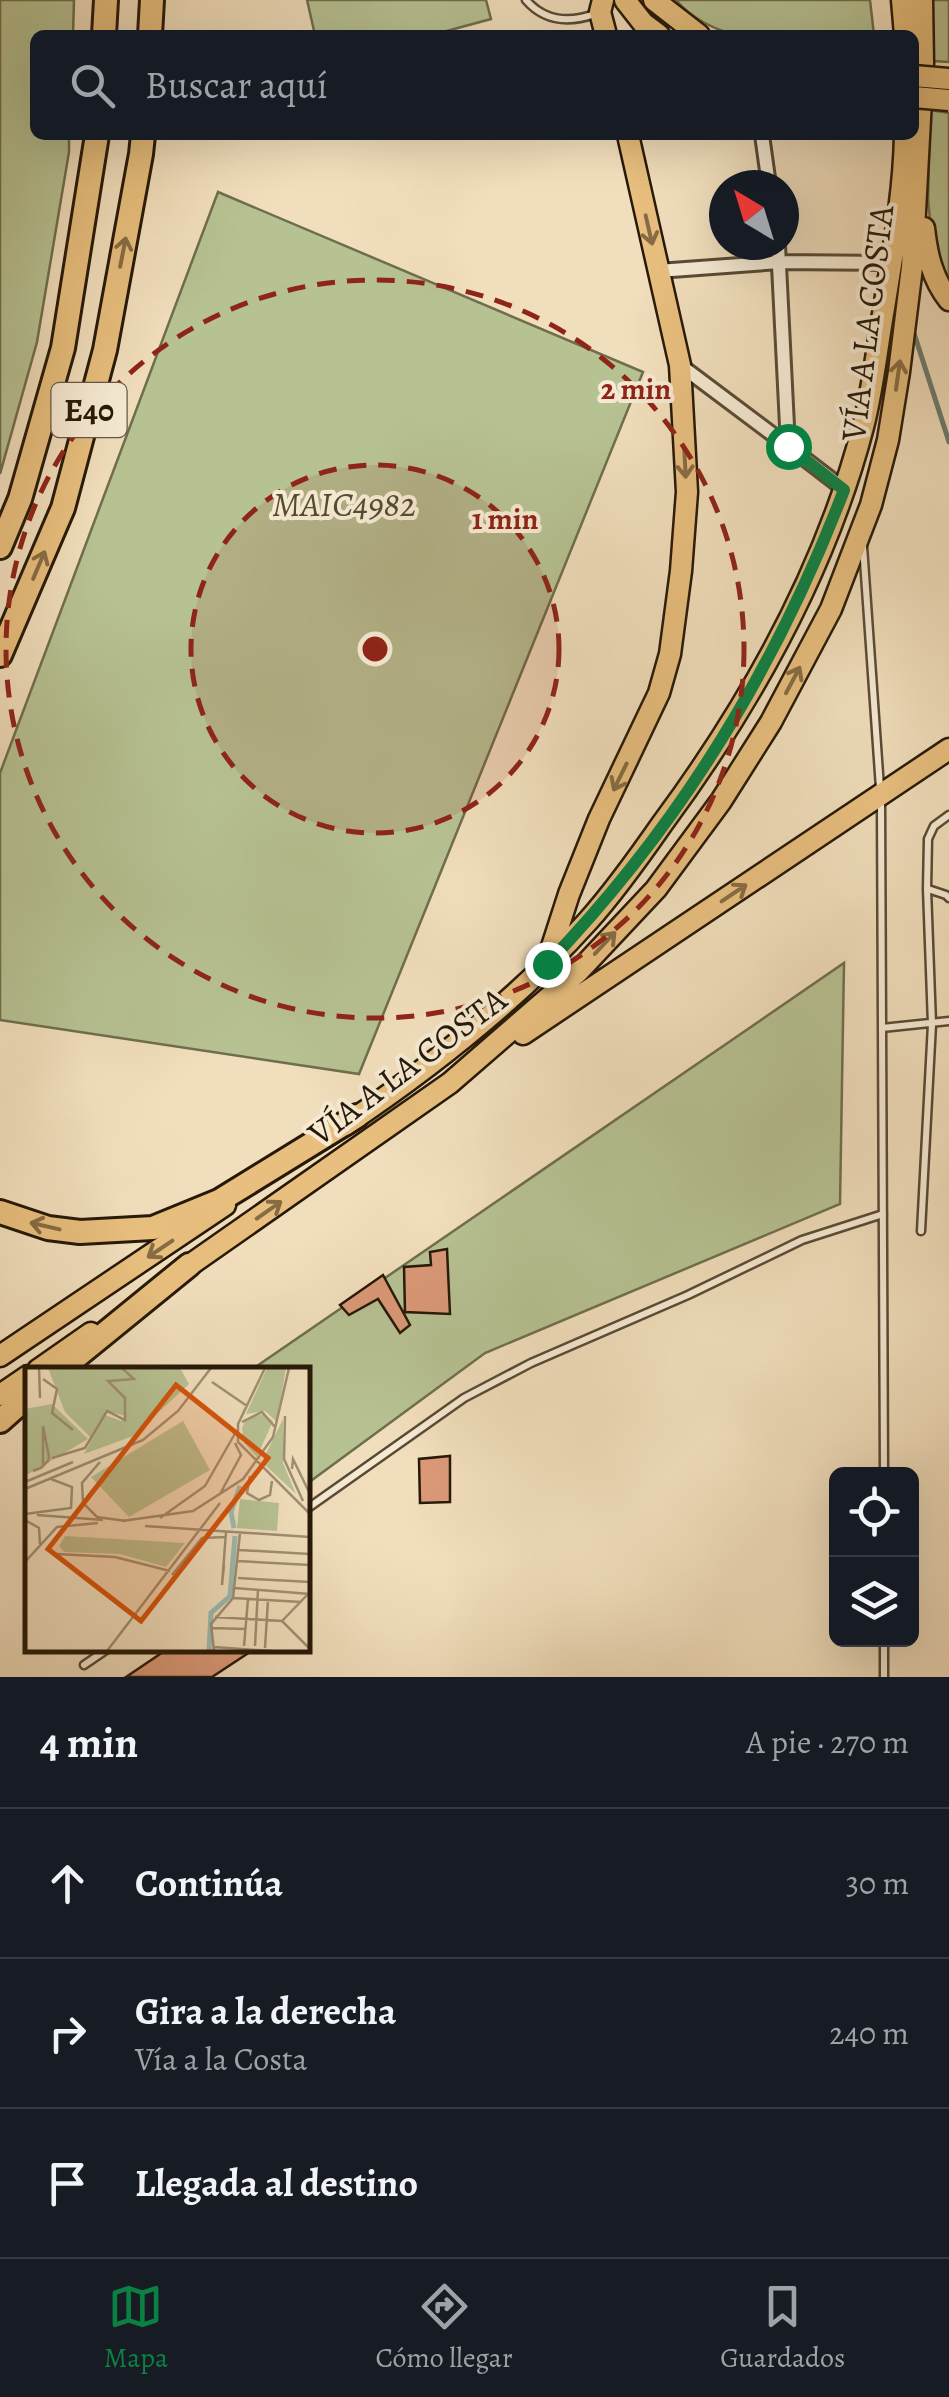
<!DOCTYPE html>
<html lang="es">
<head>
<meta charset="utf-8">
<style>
	:root { --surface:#171b24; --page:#20242c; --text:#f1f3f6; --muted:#9ea1a6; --line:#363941; --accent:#0b8043 }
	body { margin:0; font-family:Alegreya,serif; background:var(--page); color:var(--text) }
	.controls { position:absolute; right:30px; bottom:30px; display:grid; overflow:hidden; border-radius:15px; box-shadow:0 10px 40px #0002 }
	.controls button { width:90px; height:90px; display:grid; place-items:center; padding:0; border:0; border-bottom:2px solid var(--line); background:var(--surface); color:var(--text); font:50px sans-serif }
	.compass { position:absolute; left:709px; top:170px; width:90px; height:90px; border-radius:50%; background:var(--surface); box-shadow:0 10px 40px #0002; rotate:322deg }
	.stop { position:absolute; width:30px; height:30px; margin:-22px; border:8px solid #0b8043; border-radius:50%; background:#fff }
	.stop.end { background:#0b8043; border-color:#fff; box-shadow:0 2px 10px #0008 }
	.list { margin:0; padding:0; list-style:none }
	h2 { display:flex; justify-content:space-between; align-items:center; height:130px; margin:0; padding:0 40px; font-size:42px }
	h2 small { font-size:32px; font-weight:400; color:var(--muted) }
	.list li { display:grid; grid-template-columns:65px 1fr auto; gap:30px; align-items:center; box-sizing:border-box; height:150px; padding:0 40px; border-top:2px solid var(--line) }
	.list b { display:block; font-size:38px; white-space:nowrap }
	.list p { margin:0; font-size:32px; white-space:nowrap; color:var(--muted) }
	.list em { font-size:32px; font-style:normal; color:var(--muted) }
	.icon { flex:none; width:55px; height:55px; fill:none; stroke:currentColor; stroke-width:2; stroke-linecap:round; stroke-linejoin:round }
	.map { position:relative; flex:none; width:949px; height:1677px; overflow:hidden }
	.search { position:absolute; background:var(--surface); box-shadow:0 10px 40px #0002; left:30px; right:30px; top:30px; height:110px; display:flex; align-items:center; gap:25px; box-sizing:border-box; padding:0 35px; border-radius:15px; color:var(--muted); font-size:38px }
	.sheet { height:580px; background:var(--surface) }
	nav { display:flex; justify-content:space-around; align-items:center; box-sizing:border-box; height:140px; border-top:2px solid var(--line); background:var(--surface); font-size:28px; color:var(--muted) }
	nav a { display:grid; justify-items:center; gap:5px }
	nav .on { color:var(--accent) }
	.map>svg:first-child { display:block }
	.green { fill:#b7c293; stroke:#6e6e4e; stroke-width:2.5 }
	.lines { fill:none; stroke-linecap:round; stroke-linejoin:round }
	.stream { stroke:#6c7b6f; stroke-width:5 }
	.building { fill:#db9978; stroke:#261908; stroke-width:2.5 }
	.lane-casing { stroke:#594a35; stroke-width:11 }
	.street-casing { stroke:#594a35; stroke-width:18 }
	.primary-casing { stroke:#261908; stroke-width:25 }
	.highway-casing { stroke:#261908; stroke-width:28 }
	.lane { stroke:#f6ead3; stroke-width:6 }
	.street { stroke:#f6ead3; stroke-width:12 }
	.primary { stroke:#e8bf7e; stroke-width:20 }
	.highway { stroke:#e8bf7e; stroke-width:22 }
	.primary-bridge-casing { stroke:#261908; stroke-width:25; stroke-linecap:butt }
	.primary-bridge { stroke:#e8bf7e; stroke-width:20 }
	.oneway { stroke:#876c43 }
	.route { stroke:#0b8043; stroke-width:12 }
	.ring { fill:none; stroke:#8f2418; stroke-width:5; stroke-dasharray:18 12 }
	.labels { text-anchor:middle; stroke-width:8; stroke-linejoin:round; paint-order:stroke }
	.shield { fill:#f6ead3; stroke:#645845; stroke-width:2.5 }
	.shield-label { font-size:32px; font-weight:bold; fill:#261908 }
	.street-label { font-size:35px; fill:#261908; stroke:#f6ead3 }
	.park-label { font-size:35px; font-style:italic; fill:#524c32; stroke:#f6ead3 }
	.inset-river { fill:none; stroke:#9bbcb3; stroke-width:5 }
	.inset-road { fill:none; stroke:#a08f74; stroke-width:2.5 }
	.view { fill:#d5530c; fill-opacity:0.15; stroke:#d5530c; stroke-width:5 }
	.inset-edge { fill:none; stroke:#261908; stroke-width:5 }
	.centre { fill:#8f2418; stroke:#f6ead3; stroke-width:5 }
	.ring-label { font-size:30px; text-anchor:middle; font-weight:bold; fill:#8f2418; stroke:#f6ead3; stroke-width:8; stroke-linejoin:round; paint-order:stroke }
</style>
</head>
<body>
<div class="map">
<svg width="949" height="1677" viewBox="0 0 949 1677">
	<rect width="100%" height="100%" fill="#f1debc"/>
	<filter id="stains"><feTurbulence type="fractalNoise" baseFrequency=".002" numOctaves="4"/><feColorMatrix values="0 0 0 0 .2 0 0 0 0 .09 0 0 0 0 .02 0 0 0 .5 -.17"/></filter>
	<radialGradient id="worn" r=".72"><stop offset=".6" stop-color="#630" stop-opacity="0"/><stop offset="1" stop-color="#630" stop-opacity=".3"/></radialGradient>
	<path class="green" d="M0,0H74L73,35H35V135H69V152L37,342L0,474Z
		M307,0H486L491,19L432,35H315Z
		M676,0H870L874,35H738C716,31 691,18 676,0Z
		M928,0H949V62L933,61Z
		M930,110L949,113V289L934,260L928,199Z
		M218,192L643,372L359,1074L0,1020V773Z
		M844,963L840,1204L485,1353L308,1483V1370H251Z"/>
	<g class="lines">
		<path class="stream" d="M912,327L949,442"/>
	</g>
	<path class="building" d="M447,1249L450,1314L405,1312L404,1267L431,1265L430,1252Z
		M383,1275L410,1325L400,1333L378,1299L349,1315L340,1305Z
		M450,1456V1502L420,1503L419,1459Z
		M166,1650H253L212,1677H126Z"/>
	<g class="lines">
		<defs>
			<path id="lane" d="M526,0C545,22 569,23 595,14
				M863,546L880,788
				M881,801L884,1474
				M928,889L946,895L949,898
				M882,1028L949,1021
				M921,1231L932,1024L927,889L928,839L934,826L949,815
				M308,1508L464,1398L531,1363L688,1295L802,1240L883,1214
				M884,1640V1677
				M84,1665L106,1650"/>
			<path id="street" d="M762,135L769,185
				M778,245L788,446L844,489
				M658,271L780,262L891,263
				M680,365L788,446"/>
			<path id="primary" d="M603,0L600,12L606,35
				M625,0L643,23L659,35
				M654,0L699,35
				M902,0L905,35
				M924,228C927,255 932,278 949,300
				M547,962L569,894L599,819L659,693L670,654L681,571L687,492L680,365L628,135
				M523,1034L949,749
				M345,1125C433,1066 517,1000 588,921C615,891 639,857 662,824C750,705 825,572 863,427C873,389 877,347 884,308C893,251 904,193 905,135
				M177,1274L450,1083L578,972L656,889L721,801L771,722L831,609L871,505L888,440L899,372L912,267L923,63L922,0
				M0,1356L225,1205
				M38,1370L91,1333
				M0,1395L28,1376"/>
			<path id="highway" d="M104,35L106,0
				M150,35L152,0
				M0,547L20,499L63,348L97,135
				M0,655L63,508L105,350L141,154L143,135
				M0,1212L48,1228L80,1232L153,1228L219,1201L357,1116
				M60,1370L189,1265
				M0,1421L28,1396"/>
		</defs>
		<use href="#lane" class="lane-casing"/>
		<use href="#street" class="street-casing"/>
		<use href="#primary" class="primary-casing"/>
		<use href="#highway" class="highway-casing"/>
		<use href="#lane" class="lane"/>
		<use href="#street" class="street"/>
		<use href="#primary" class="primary"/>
		<use href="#highway" class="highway"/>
		<defs>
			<path id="primary-bridge" d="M914,76L949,79
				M914,97L949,100"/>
		</defs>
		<use href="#primary-bridge" class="primary-bridge-casing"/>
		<use href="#primary-bridge" class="primary-bridge"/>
	</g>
	<defs><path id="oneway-shaft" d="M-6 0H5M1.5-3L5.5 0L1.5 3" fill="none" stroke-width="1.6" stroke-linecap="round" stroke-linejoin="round" transform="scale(2.5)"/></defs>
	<g class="oneway">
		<use href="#oneway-shaft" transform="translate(649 230) rotate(77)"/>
		<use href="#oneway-shaft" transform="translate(123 252) rotate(-79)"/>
		<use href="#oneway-shaft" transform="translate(898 375) rotate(-82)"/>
		<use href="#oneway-shaft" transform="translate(685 463) rotate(87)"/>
		<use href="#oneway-shaft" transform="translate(39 565) rotate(-67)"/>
		<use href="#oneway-shaft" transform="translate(793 680) rotate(-62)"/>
		<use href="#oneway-shaft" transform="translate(620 777) rotate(116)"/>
		<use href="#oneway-shaft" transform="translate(734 893) rotate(-34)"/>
		<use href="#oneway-shaft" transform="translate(605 943) rotate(-47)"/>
		<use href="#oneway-shaft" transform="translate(269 1210) rotate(-35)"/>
		<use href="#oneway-shaft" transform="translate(45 1226) rotate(-167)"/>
		<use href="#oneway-shaft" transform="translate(160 1249) rotate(146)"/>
	</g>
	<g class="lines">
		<path class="route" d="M547,964C678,828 777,666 844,490L788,446"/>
	</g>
	<circle cx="375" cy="649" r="184" fill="#8f2418" fill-opacity=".12"/>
	<g class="ring">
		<circle cx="375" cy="649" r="184"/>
		<circle cx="375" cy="649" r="369"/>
	</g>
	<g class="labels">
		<rect class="shield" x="51.5" y="383" width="75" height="54" rx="8"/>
		<g class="shield-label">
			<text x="89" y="421">E40</text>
		</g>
		<g class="street-label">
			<text transform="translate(867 323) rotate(-83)" y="12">VÍA A LA COSTA</text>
			<text transform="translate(407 1066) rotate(-37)" y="12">VÍA A LA COSTA</text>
		</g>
		<g class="park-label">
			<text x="344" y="516">MAIC4982</text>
		</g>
	</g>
	<g transform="translate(25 1367)">
		<rect width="285" height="285" fill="#f1debc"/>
		<path d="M23,1H97L105,7L100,1H155L164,17L108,69L59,87L80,48L96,54L101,49L81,44L65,70L40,45ZM242,1H261L252,55L240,44L221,47ZM27,37L63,72L0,109V42ZM238,47L248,54L232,90L219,76L217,62L220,53ZM258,52V96L271,127L237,95ZM158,54L185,103L104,150L66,110ZM215,132L254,136L252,164L212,161ZM40,169L160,176L141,200L95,187L39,185L34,179Z" fill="#b7c293"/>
		<path class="inset-river" d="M209,161L206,145L215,119M184,284L186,246L205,229L210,169"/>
		<path class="inset-road" d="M14,1L15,31M240,1L213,57V75L285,147M18,12L32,22L27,46L48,63M187,15L222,39M260,49L259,92L278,134M217,55L237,45L250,60M27,91L60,81L82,44L100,53V31L83,14L109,12L97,1M75,95L57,116L58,136L72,150L101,154M267,102L268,92L285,127M8,104L16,101L23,94L24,90L18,59V98M225,109L222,126L234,133L245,128L247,114M0,115L48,95M0,122L118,73L153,44L186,1M195,127L216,88L210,76M0,147L46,141L47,120L26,112M12,148L78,153M135,151L180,119L212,63M0,153L14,161L15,177M97,154L168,144L218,112L248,70L264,1M120,159L285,170M214,183L285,187M32,187L90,190L145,204M213,194L285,198M0,195L32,160L73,156M199,198L197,218L201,165M147,208L177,171L201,170M213,211L285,215M210,221L285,227M208,231L276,235M190,250L257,254L285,282M257,254L285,225M186,261L220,262M219,279L223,232M230,279L233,222M189,280L247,284M240,281L243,233M82,284L195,136M189,284L186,257L208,231L215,166"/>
		<path class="view" d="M151,18L243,91L116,254L23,182Z"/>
		<rect width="285" height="285" class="inset-edge"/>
	</g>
	<circle cx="375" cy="649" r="15" class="centre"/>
	<g class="ring-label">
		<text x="636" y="399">2 min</text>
		<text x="505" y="529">1 min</text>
	</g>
	<rect width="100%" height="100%" filter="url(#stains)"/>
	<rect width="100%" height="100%" fill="url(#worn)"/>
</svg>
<div class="controls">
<button><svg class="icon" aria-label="locate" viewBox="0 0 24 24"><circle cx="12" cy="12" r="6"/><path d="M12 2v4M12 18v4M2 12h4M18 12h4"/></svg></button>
<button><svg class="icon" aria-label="layers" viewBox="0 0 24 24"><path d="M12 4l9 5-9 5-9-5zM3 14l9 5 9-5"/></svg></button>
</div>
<svg class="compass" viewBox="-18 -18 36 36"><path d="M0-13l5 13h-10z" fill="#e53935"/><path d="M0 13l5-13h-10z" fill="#9ea1a6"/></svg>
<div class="stop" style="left:788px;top:446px"></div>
<div class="stop end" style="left:547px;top:964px"></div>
<div class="search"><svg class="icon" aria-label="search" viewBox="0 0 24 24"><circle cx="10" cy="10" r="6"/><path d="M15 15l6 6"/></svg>Buscar aquí</div>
</div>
<section class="sheet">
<h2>4 min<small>A pie · 270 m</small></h2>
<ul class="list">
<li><svg class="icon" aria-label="ahead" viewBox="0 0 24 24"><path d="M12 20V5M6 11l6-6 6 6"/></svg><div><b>Continúa</b></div><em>30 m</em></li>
<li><svg class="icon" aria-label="right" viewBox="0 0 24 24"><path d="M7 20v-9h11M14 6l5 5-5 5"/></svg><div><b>Gira a la derecha</b><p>Vía a la Costa</p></div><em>240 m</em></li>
<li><svg class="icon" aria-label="arrive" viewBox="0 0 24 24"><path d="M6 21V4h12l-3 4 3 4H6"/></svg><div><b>Llegada al destino</b></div></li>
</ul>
</section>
<nav>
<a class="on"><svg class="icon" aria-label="map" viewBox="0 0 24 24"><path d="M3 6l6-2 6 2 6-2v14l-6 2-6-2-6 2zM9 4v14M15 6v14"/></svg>Mapa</a>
<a><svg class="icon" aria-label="directions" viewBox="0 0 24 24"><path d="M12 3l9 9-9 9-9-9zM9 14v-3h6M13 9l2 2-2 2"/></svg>Cómo llegar</a>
<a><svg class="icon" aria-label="saved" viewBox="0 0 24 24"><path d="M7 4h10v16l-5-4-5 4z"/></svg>Guardados</a>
</nav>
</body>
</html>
